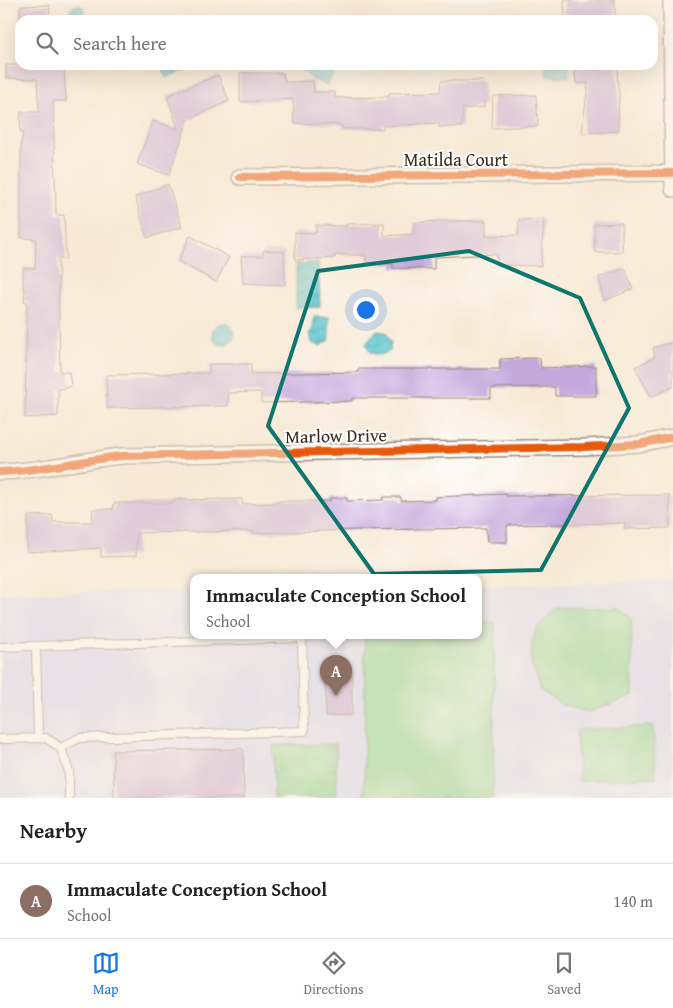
<!DOCTYPE html>
<html lang="en">
<head>
<meta charset="utf-8">
<style>
	:root { --surface:#fff; --page:#f6f6f6; --text:#222; --muted:#767676; --line:#e0e0e0; --accent:#1a73e8 }
	body { margin:0; font-family:"Gentium Book Plus",serif; background:var(--page); color:var(--text) }
	.you { position:absolute; left:365px; top:309px; width:18px; height:18px; margin:-12px; border:4px solid #fff; border-radius:50%; background:#1a73e8; box-shadow:0 0 0 8px #1a73e833 }
	.badge { display:grid; place-items:center; width:32px; height:32px; border-radius:50%; background:var(--accent); color:#fff; font-size:16px; font-weight:700 }
	.pin { position:absolute; translate:-50% -41px; filter:drop-shadow(0 1px 2px #0008) }
	.pin::after { content:''; position:absolute; top:26px; width:18px; height:15px; background:inherit; clip-path:polygon(0 0,100% 0,50% 100%) }
	.popup { position:absolute; left:190px; top:574px; width:292px; height:65px; box-sizing:border-box; display:grid; place-content:center; border-radius:10px; background:var(--surface); filter:drop-shadow(0 1px 4px #0005); font-size:16px; white-space:nowrap; color:var(--muted) }
	.popup b { font-size:19px; color:var(--text) }
	.popup::after { content:''; position:absolute; left:50%; top:100%; margin-left:-10px; border:10px solid transparent; border-top-color:var(--surface) }
	.list { margin:0; padding:0; list-style:none }
	h2 { display:flex; justify-content:space-between; align-items:center; height:65px; margin:0; padding:0 20px; font-size:21px }
	h2 small { font-size:16px; font-weight:400; color:var(--muted) }
	.list li { display:grid; grid-template-columns:32px 1fr auto; gap:15px; align-items:center; box-sizing:border-box; height:75px; padding:0 20px; border-top:1px solid var(--line) }
	.list b { display:block; font-size:19px; white-space:nowrap }
	.list p { margin:0; font-size:16px; white-space:nowrap; color:var(--muted) }
	.list em { font-size:16px; font-style:normal; color:var(--muted) }
	.icon { flex:none; width:28px; height:28px; fill:none; stroke:currentColor; stroke-width:2; stroke-linecap:round; stroke-linejoin:round }
	.map { position:relative; flex:none; width:673px; height:798px; overflow:hidden }
	.search { position:absolute; background:var(--surface); box-shadow:0 5px 20px #0002; left:15px; right:15px; top:15px; height:55px; display:flex; align-items:center; gap:12px; box-sizing:border-box; padding:0 18px; border-radius:15px; color:var(--muted); font-size:19px }
	.sheet { height:140px; background:var(--surface) }
	nav { display:flex; justify-content:space-around; align-items:center; box-sizing:border-box; height:70px; border-top:1px solid var(--line); background:var(--surface); font-size:14px; color:var(--muted) }
	nav a { display:grid; justify-items:center; gap:2px }
	nav .on { color:var(--accent) }
	.map>svg:first-child { display:block }
	.built { fill:#d5d8f9 }
	.green { fill:#8cd794; stroke:#648059 }
	.park { fill:url(#park-crowns); stroke:#648059 }
	.water { fill:url(#water-waves); stroke:#487674 }
	.building { fill:#c4a8db }
	.lines { fill:none; stroke-linecap:round; stroke-linejoin:round }
	.lane-casing { stroke:#998a7a; stroke-width:10 }
	.street-casing { stroke:#998a7a; stroke-width:18 }
	.lane { stroke:#fff; stroke-width:8 }
	.street { stroke:#fff; stroke-width:15 }
	.cycleway-casing { stroke:#fff; stroke-width:11 }
	.cycleway { stroke:#e8590c; stroke-width:8 }
	.marked { fill:none; stroke:#0f766e; stroke-width:4; stroke-linejoin:round }
	.labels { text-anchor:middle; stroke-width:4; stroke-linejoin:round; paint-order:stroke }
	.street-label { font-size:18px; fill:#3b2a1e; stroke:#fff }
</style>
</head>
<body>
<div class="map">
<svg width="673" height="798" viewBox="0 0 673 798">
	<defs>
		<pattern id="park-crowns" width="20" height="18" patternUnits="userSpaceOnUse" patternTransform="scale(1.25)"><rect width="20" height="18" fill="#8cd794"/><path d="M2 6a3 3 0 1 1 6 0M12 15a3 3 0 1 1 6 0" fill="none" stroke="#7ab97f"/></pattern>
		<pattern id="water-waves" width="16" height="10" patternUnits="userSpaceOnUse" patternTransform="scale(1.25)"><rect width="16" height="10" fill="#54c1cb"/><path d="M0 5q4-4 8 0t8 0" fill="none" stroke="#479da4"/></pattern>
	</defs>
	<rect width="100%" height="100%" fill="#fff"/>
	<filter id="ink" filterUnits="userSpaceOnUse"><feTurbulence type="fractalNoise" baseFrequency=".02" numOctaves="2"/><feDisplacementMap in="SourceGraphic" scale="10" xChannelSelector="R" yChannelSelector="G"/><feConvolveMatrix kernelMatrix="1 2 1 2 8 2 1 2 1" color-interpolation-filters="sRGB"/></filter>
	<filter id="wash" filterUnits="userSpaceOnUse"><feTurbulence type="fractalNoise" baseFrequency=".0096" numOctaves="4" result="noise"/><feDisplacementMap in="SourceGraphic" scale="20" xChannelSelector="R" yChannelSelector="G"/><feGaussianBlur stdDeviation="1.12" result="paint"/><feColorMatrix in="noise" values="0 0 0 0 0 0 0 0 0 0 0 0 0 0 0 0 0 1.4 0 .05"/><feComposite in="paint" operator="in"/></filter>
	<g filter="url(#wash)">
		<rect width="100%" height="100%" fill="#f7e9d5"/>
		<path class="built" d="M673,581V798H0V594L193,590L194,635H478L479,585Z"/>
		<path class="green" d="M618,607L631,618L633,696L588,712L562,705L540,690L531,664L532,642L537,628L556,608Z
			M479,622H495L493,798H364L365,635H478Z
			M653,726L656,777L579,781L576,730Z"/>
		<path class="park" d="M336,744L337,798H274L273,745Z"/>
		<path class="water" d="M79,4L85,9V20H71L68,17C69,9 71,6 79,4Z
			M162,65H196L166,78Z
			M295,65H331L334,73L327,85L313,80Z
			M546,65H569V77L546,76Z
			M318,262L320,307L296,308V264Z
			M314,317H329V341L320,346L312,343L309,334L313,328Z
			M212 334a11 11 0 1 1 22 0a11 11 0 1 1-22 0Z
			M376,331L386,332L391,342L390,351L380,355L370,353L366,344Z"/>
		<g id="blocks">
			<path class="building" d="M564,0H615V20H565Z
				M50,5L49,20H20V6Z
				M6,65H64L66,101H53L56,215H64L66,259H58L60,372H69L71,386L58,390V416L25,418L27,302L24,301L25,289H23V268H35L36,239L21,238V143L23,132H20L21,112H39L37,79L6,78Z
				M574,65H617L618,90H619L618,131L582,133L588,83H576Z
				M240,73H283L285,82L313,81L314,92H335V98L389,97V93L440,92L441,81H483L484,107L462,109V127H439V123L383,126V129H342V125L294,123L293,99L240,102Z
				M218,75L229,101L188,120L169,175L137,164L153,121L178,129L167,96Z
				M536,95L538,126L492,128L493,96Z
				M168,184L182,227L147,238L135,197Z
				M544,219L541,266L497,265V254L434,257V269L393,268V264L367,263L366,255H335V258L295,260V232L316,233V225L346,226V224L384,223V236L414,234V223L438,221H486V236L518,235L519,220Z
				M622,223V252H595L594,224Z
				M190,236L229,257L216,282L178,261Z
				M264,250L284,252L285,285L243,283L241,256H262Z
				M625,268L633,289L604,301L599,277Z
				M673,342V387L651,397L635,367L655,357L653,348Z
				M540,358L541,368L596,366V396H555V387L491,388V398H352V401L261,403V392L228,393V406L107,408L106,375L209,373V364H251V374L358,372V369H500V359Z
				M506,494V496L669,495L670,528L624,529L625,523L507,525V542H487L486,528L358,530L253,533V531L137,533L136,556L101,557V548L27,552L28,516L52,515L53,522H92L93,509H113L114,503H173V500L242,499V504L277,503V501H330V498H347V501L383,500V497H401V501L436,500V497Z
				M325,674H352V715L326,716Z
				M243,749L244,798H114L113,751Z"/>
		</g>
	</g>
	<g filter="url(#ink)">
		<use href="#blocks" fill-opacity="0" stroke="#998a7a" stroke-width="1"/>
		<g class="lines">
			<defs>
				<path id="lane" d="M36,646L38,738
					M0,647L302,638L304,731L79,738L61,748
					M0,739L46,738L61,748L69,772V798"/>
				<path id="street" d="M671,0L673,189
					M240,177L672,173
					M0,472C42,471 81,460 122,456L584,447L639,444L673,437"/>
			</defs>
			<use href="#lane" class="lane-casing"/>
			<use href="#street" class="street-casing"/>
			<use href="#lane" class="lane"/>
			<use href="#street" class="street"/>
			<defs>
				<path id="cycleway" d="M240,177L672,173
					M0,472C42,471 81,460 122,456L584,447L639,444L673,437"/>
			</defs>
			<use href="#cycleway" class="cycleway-casing"/>
			<use href="#cycleway" class="cycleway"/>
		</g>
	</g>
	<path d="M0 0H673V798H0ZM469,251L580,298L629,408L541,570L374,574L268,426L318,271Z" fill="#f7e9d5" fill-opacity=".55" fill-rule="evenodd"/>
	<path class="marked" d="M469,251L580,298L629,408L541,570L374,574L268,426L318,271Z"/>
	<g class="labels">
		<g class="street-label">
			<text x="456" y="166">Matilda Court</text>
			<text transform="translate(336 436) rotate(-1)" y="6">Marlow Drive</text>
		</g>
	</g>
</svg>
<div class="you"></div>
<div class="pin badge" style="left:336px;top:696px;background:#8d6e63">A</div>
<div class="popup"><b>Immaculate Conception School</b>School</div>
<div class="search"><svg class="icon" aria-label="search" viewBox="0 0 24 24"><circle cx="10" cy="10" r="6"/><path d="M15 15l6 6"/></svg>Search here</div>
</div>
<section class="sheet">
<h2>Nearby<small></small></h2>
<ul class="list">
<li><span class="badge" style="background:#8d6e63">A</span><div><b>Immaculate Conception School</b><p>School</p></div><em>140 m</em></li>
</ul>
</section>
<nav>
<a class="on"><svg class="icon" aria-label="map" viewBox="0 0 24 24"><path d="M3 6l6-2 6 2 6-2v14l-6 2-6-2-6 2zM9 4v14M15 6v14"/></svg>Map</a>
<a><svg class="icon" aria-label="directions" viewBox="0 0 24 24"><path d="M12 3l9 9-9 9-9-9zM9 14v-3h6M13 9l2 2-2 2"/></svg>Directions</a>
<a><svg class="icon" aria-label="saved" viewBox="0 0 24 24"><path d="M7 4h10v16l-5-4-5 4z"/></svg>Saved</a>
</nav>
</body>
</html>
